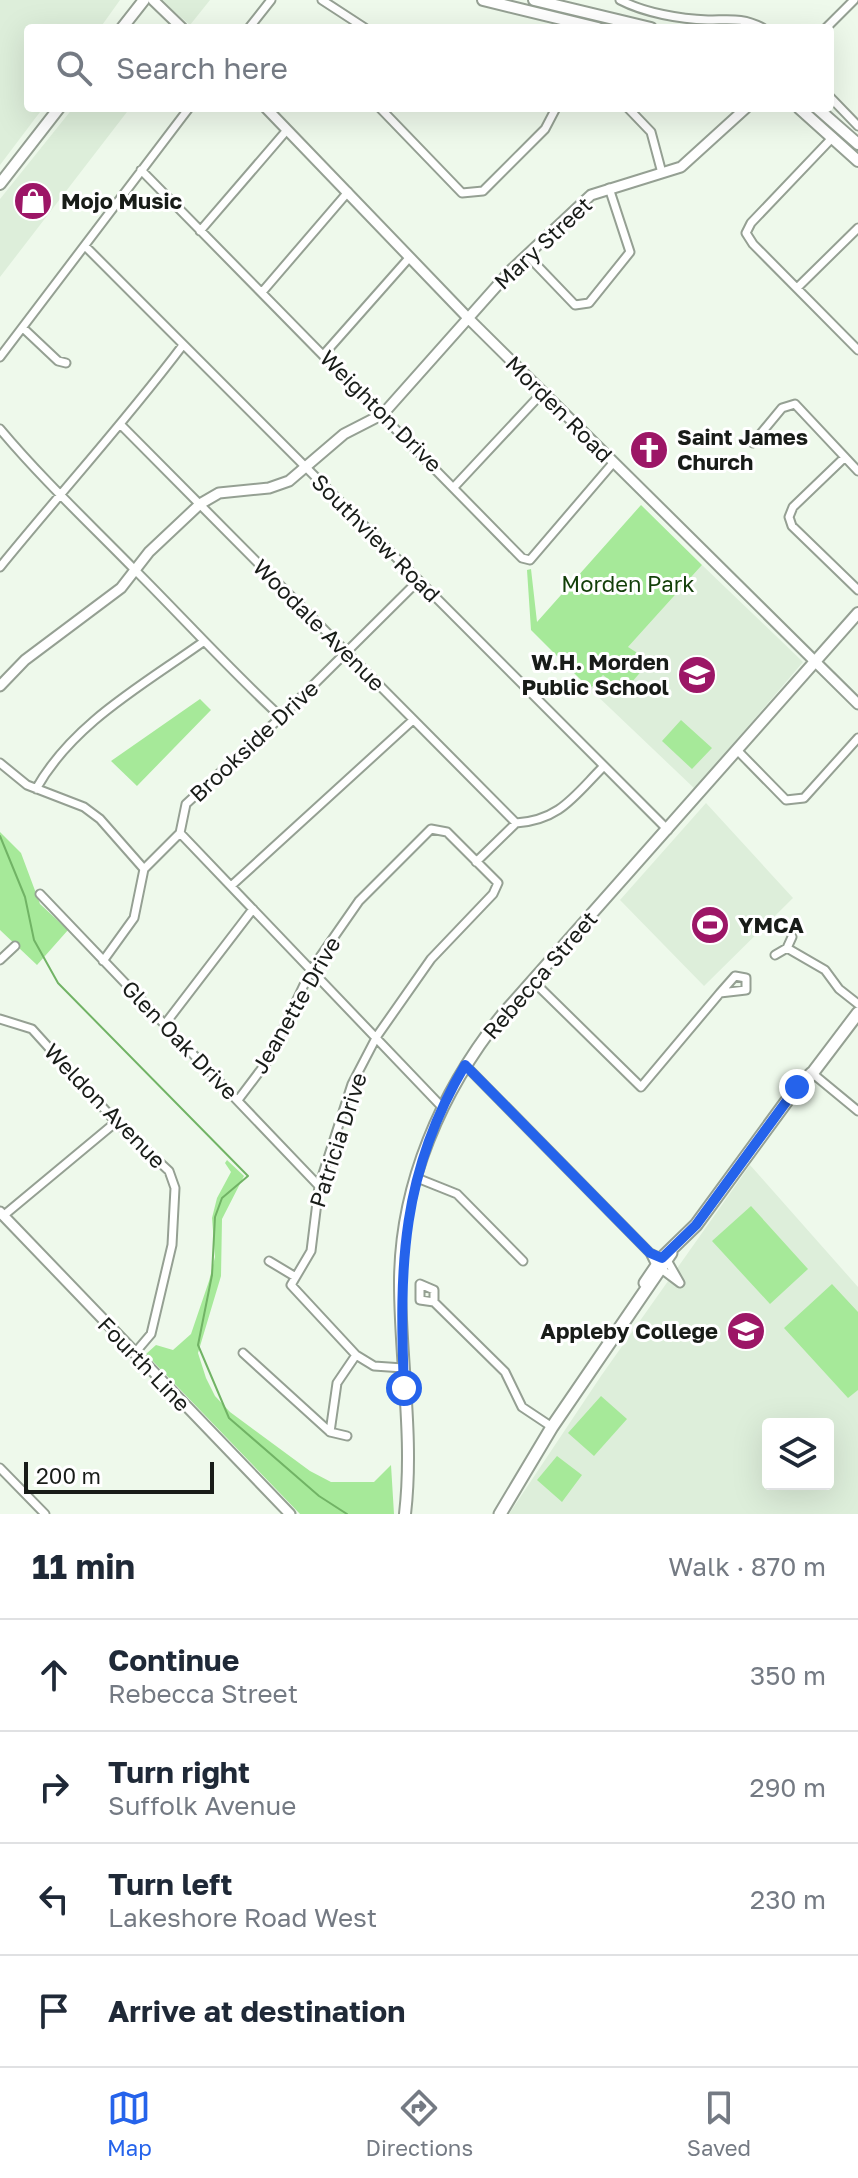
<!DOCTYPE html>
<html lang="en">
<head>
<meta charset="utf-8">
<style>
	:root { --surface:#fff; --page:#f2f2f3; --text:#1f2937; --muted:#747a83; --line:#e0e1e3; --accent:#2563eb }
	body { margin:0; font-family:"Golos Text",sans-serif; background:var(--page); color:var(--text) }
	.controls { position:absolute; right:24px; bottom:24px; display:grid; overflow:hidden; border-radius:8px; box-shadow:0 8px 32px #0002 }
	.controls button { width:72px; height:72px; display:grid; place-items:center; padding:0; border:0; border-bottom:2px solid var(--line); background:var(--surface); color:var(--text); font:40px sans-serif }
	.scale { position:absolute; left:24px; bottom:20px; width:190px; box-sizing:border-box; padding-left:8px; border:4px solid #181c18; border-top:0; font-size:22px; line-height:28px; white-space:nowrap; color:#181c18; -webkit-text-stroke:6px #fff; paint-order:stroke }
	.stop { position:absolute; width:24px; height:24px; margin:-18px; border:6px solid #2563eb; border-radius:50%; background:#fff }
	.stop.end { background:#2563eb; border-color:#fff; box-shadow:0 2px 8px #0008 }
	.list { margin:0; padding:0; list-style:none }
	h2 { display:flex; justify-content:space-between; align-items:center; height:104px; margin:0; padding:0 32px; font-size:34px }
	h2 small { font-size:26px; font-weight:400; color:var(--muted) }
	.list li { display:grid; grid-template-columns:52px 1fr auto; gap:24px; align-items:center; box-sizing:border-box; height:112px; padding:0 32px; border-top:2px solid var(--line) }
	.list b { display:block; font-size:30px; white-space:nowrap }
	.list p { margin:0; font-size:26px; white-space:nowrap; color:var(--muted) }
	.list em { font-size:26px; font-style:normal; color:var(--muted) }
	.icon { flex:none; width:44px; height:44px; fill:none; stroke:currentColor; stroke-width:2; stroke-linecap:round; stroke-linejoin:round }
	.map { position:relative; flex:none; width:858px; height:1514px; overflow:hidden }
	.search { position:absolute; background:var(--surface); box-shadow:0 8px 32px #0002; left:24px; right:24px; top:24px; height:88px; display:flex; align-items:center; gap:20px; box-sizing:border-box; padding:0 28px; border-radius:8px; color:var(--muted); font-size:30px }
	.sheet { height:552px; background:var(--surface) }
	nav { display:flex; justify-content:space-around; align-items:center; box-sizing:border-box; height:112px; border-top:2px solid var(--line); background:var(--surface); font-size:22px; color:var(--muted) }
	nav a { display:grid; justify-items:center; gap:4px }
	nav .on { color:var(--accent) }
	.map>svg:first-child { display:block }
	.built { fill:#ddeeda; fill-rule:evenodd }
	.green { fill:#a6e999 }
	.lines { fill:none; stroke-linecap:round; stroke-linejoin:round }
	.stream { stroke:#71b365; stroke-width:2 }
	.minor-casing { stroke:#95a093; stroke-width:11 }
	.tertiary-casing { stroke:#95a093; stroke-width:13 }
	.secondary-casing { stroke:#95a093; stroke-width:14 }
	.primary-casing { stroke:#95a093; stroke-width:15 }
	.minor { stroke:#fff; stroke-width:7 }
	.tertiary { stroke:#fff; stroke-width:9 }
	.secondary { stroke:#fff; stroke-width:10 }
	.primary { stroke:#fff; stroke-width:11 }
	.route { stroke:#2563eb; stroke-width:10 }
	.labels { text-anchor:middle; stroke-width:6; stroke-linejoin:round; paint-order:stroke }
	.poi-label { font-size:22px; font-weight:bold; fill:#181c18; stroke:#fff; text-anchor:start }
	.street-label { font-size:22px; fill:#181c18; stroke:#fff }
	.park-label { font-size:22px; fill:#123f09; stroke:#fff }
</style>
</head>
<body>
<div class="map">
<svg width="858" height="1514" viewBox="0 0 858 1514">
	<rect width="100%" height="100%" fill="#eef9eb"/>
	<path class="built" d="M0,0H120L100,28H28V108H43L0,165Z
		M160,0H210L190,25Z
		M73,108H130L0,277V199Z
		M702,565L803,662L695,789L590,689Z
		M706,803L793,898L704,986L620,900Z
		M750,1165L858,1287V1514H509L601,1376ZM768,1424H828V1484H768Z"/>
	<path class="green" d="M641,505L702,565L628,647L650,661L626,689L622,691L603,675L590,689L531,630L527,570L531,569L537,622Z
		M200,699L211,710L137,786L111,761Z
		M681,720L712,748L692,769L662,741Z
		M0,832L21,853L40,904L68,930L37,965L0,930Z
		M227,1160L244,1176L222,1219L221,1276L198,1353L206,1378L215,1396L230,1412L310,1471L331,1482H374L391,1465L394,1514H300L146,1354L156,1345L173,1350L191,1334L209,1281L215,1257L212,1218L217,1198L231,1172L225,1163Z
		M751,1206L808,1269L770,1304L712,1241Z
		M832,1284L858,1312V1390L848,1398L784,1328Z
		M601,1396L627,1419L594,1456L568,1433Z
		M557,1456L582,1475L562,1502L537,1480Z"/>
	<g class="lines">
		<path class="stream" d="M0,836L25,897L34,940L58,983L248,1176L222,1198L215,1217L212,1275L198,1345L229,1418L319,1496L347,1514"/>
		<defs>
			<path id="minor" d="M322,0L365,28
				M620,0C645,13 680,19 708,20C729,20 743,17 763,28
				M249,28L271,0
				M826,28L854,0
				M830,97L858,126
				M380,108L462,193L483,191L545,129L556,108
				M628,108L651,132L662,173
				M833,137L751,223L746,233L753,244L858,350
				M141,170L522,558L530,560L613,463
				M200,231L287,130
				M85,246L668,830
				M527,255L575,305L589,303L630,252L609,188
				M797,288L858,228
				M263,291L348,192
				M23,328L58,361L66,363
				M325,353L409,258
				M0,357L189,108
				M122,426L516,823
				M0,429C42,479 89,523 135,570C184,619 230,670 281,717
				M753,443L782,408L795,404L858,471
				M844,458L793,507L789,517L792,526L858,590
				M455,486L542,393
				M0,567C61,492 125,422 183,345
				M737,750L786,800L804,798L858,738
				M0,763L27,785L84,807L100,819L144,869
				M36,789C73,723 143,685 203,642
				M180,833L442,1107
				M476,862L516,823C560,820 574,796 603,767
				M231,886L413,720
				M40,894L319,1186
				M787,948L825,970L839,989L858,1004
				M775,955L787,948L792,937
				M0,960L15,946
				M103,961L134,918L144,869L180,833L186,804L281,717L418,581
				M735,976L746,978V990L720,993Z
				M533,981L641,1087L720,993
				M0,1019L32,1029L116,1122L169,1171L175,1188L172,1245L151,1334L134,1354
				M165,1024L253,909
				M465,1065L650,1253L656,1265L680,1283L668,1262L650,1253
				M812,1073L858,1111
				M238,1100L269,1059L311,970L359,901L431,829L447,832L498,883L493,894L431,959L377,1036L352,1084L319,1186L311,1251L291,1285L356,1355L374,1366L403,1368
				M417,1178L457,1194L523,1261
				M3,1216L116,1122
				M269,1261L294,1276
				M434,1302V1290L420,1284V1300L434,1302L505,1372L522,1407L552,1427
				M243,1353L330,1432L347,1436
				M330,1432L337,1383L356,1355
				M0,1468L45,1514"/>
			<path id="tertiary" d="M153,0L182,28
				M266,108L469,319L858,704
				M0,686L25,660L121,588L149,552L200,504L219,493L269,488L289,481L344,434L383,414L511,270L591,195L681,167L746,108
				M0,1212L290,1514"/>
			<path id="secondary" d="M483,0L598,28
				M534,0L651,28
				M122,28L144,0
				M799,108L858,161
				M817,108L858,144
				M0,184L59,108
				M405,1514C414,1438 400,1359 400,1283C400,1184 442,1090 502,1015L858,613"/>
			<path id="primary" d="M808,1079L858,1013
				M645,1283L662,1258L696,1225L797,1087L812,1073
				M500,1514L552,1427L671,1253"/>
		</defs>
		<use href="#minor" class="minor-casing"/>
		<use href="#tertiary" class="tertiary-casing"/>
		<use href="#secondary" class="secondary-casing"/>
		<use href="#primary" class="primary-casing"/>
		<use href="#minor" class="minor"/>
		<use href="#tertiary" class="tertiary"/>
		<use href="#secondary" class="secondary"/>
		<use href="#primary" class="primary"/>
	</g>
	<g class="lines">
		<path class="route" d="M404,1388C399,1266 401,1173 465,1065L650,1253L662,1258L696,1225L797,1087"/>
	</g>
	<defs>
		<symbol id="shop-disc" viewBox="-11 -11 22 22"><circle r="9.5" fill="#9c1666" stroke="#fff"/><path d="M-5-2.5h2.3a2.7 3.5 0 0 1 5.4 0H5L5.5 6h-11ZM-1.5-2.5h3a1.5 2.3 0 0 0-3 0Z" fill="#fff"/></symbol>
		<symbol id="church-disc" viewBox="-11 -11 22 22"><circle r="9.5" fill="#9c1666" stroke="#fff"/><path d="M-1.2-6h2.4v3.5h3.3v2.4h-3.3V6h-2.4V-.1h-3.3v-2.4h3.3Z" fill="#fff"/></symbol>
		<symbol id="school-disc" viewBox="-11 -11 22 22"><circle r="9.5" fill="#9c1666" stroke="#fff"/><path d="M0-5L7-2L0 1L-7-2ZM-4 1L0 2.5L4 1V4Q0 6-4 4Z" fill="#fff"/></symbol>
		<symbol id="stadium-disc" viewBox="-11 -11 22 22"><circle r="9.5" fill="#9c1666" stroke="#fff"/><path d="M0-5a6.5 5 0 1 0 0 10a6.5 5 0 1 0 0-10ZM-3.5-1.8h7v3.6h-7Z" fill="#fff"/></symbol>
	</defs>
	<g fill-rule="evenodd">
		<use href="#shop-disc" x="11" y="179" width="44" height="44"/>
		<use href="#church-disc" x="627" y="428" width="44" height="44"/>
		<use href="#school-disc" x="675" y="653" width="44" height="44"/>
		<use href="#stadium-disc" x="688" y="903" width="44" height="44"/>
		<use href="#school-disc" x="724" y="1309" width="44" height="44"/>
	</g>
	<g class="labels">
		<g class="poi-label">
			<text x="61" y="209">Mojo Music</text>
			<text x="677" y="445">Saint James<tspan x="677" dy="25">Church</tspan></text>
			<text x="669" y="670" text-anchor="end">W.H. Morden<tspan x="669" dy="25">Public School</tspan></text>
			<text x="738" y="933">YMCA</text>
			<text x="718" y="1339" text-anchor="end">Appleby College</text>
		</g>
		<g class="street-label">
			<text transform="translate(543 243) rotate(-43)" y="8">Mary Street</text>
			<text transform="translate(559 409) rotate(45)" y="8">Morden Road</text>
			<text transform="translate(381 411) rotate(45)" y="8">Weighton Drive</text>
			<text transform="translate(376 538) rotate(45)" y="8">Southview Road</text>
			<text transform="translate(319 625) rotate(45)" y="8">Woodale Avenue</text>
			<text transform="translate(254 741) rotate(-43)" y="8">Brookside Drive</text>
			<text transform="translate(540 975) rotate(-49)" y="8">Rebecca Street</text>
			<text transform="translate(296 1005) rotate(-60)" y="8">Jeanette Drive</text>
			<text transform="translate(180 1040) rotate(46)" y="8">Glen Oak Drive</text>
			<text transform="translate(105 1106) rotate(46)" y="8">Weldon Avenue</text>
			<text transform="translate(338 1140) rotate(-72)" y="8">Patricia Drive</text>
			<text transform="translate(144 1364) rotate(46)" y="8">Fourth Line</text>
		</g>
		<g class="park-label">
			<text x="628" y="592">Morden Park</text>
		</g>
	</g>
</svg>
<div class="controls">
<button><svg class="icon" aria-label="layers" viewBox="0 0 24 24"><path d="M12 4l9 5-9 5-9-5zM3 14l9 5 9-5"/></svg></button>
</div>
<div class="scale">200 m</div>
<div class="stop" style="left:404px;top:1388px"></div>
<div class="stop end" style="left:797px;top:1087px"></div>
<div class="search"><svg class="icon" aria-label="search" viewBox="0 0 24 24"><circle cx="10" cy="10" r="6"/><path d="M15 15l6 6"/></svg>Search here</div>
</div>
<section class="sheet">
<h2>11 min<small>Walk · 870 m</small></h2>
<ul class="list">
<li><svg class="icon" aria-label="ahead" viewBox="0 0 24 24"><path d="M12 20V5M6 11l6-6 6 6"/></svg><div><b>Continue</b><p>Rebecca Street</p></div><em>350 m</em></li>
<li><svg class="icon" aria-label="right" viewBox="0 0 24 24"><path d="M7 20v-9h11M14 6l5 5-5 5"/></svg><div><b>Turn right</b><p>Suffolk Avenue</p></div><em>290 m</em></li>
<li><svg class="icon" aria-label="left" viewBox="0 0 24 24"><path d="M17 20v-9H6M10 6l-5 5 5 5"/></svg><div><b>Turn left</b><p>Lakeshore Road West</p></div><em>230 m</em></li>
<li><svg class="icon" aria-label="arrive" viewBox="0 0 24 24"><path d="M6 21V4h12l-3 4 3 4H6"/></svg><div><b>Arrive at destination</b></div></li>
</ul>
</section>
<nav>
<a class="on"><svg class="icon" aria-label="map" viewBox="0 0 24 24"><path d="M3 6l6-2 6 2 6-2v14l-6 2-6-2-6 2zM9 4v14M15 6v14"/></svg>Map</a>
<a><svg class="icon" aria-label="directions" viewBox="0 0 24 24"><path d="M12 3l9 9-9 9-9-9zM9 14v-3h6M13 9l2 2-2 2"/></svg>Directions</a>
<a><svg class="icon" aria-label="saved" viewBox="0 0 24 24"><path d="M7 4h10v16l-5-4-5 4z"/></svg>Saved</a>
</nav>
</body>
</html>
